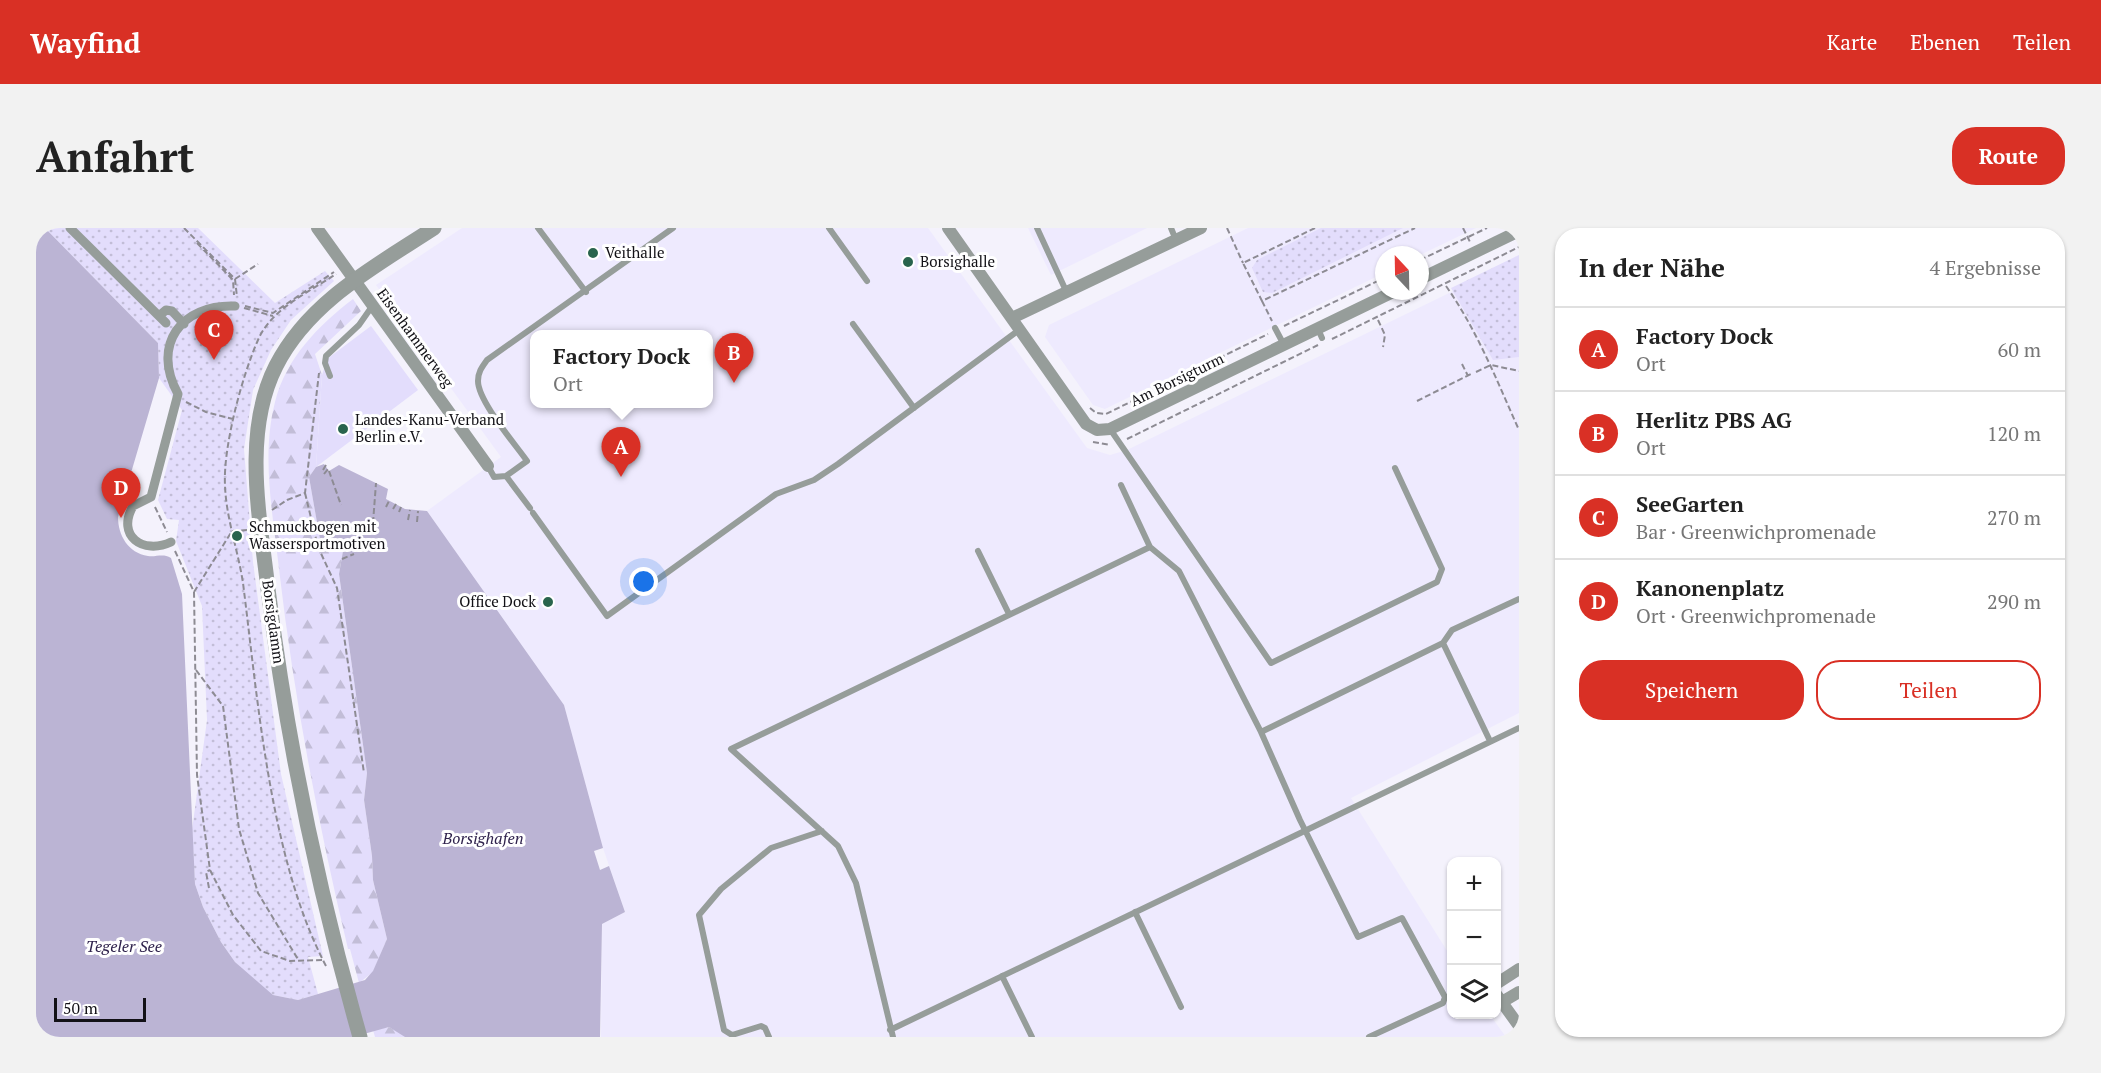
<!DOCTYPE html>
<html lang="de">
<head>
<meta charset="utf-8">
<style>
	:root { --surface:#fff; --page:#f2f2f2; --text:#222; --muted:#767676; --line:#e0e0e0; --accent:#d93025 }
	body { margin:0; font-family:"PT Serif",serif; background:var(--page); color:var(--text) }
	.controls { position:absolute; right:18px; bottom:18px; display:grid; overflow:hidden; border-radius:12px; box-shadow:0 2px 4px #0004 }
	.controls button { width:54px; height:54px; display:grid; place-items:center; padding:0; border:0; border-bottom:2px solid var(--line); background:var(--surface); color:var(--text); font:30px sans-serif }
	.compass { position:absolute; left:1339px; top:18px; width:54px; height:54px; border-radius:50%; background:var(--surface); box-shadow:0 2px 4px #0004; rotate:338deg }
	.scale { position:absolute; left:18px; bottom:15px; width:92px; box-sizing:border-box; padding-left:6px; border:3px solid #121116; border-top:0; font-size:16px; line-height:21px; white-space:nowrap; color:#121116; -webkit-text-stroke:4px #fff; paint-order:stroke }
	.you { position:absolute; left:608px; top:354px; width:21px; height:21px; margin:-15px; border:4px solid #fff; border-radius:50%; background:#1a73e8; box-shadow:0 0 0 9px #1a73e833 }
	.badge { display:grid; place-items:center; width:39px; height:39px; border-radius:50%; background:var(--accent); color:#fff; font-size:20px; font-weight:700 }
	.pin { position:absolute; translate:-50% -50px; filter:drop-shadow(0 2px 3px #0008) }
	.pin::after { content:''; position:absolute; top:32px; width:21px; height:18px; background:inherit; clip-path:polygon(0 0,100% 0,50% 100%) }
	.popup { position:absolute; left:494px; top:102px; width:183px; height:78px; box-sizing:border-box; display:grid; place-content:center; border-radius:12px; background:var(--surface); filter:drop-shadow(0 2px 4px #0005); font-size:20px; white-space:nowrap; color:var(--muted) }
	.popup b { font-size:22px; color:var(--text) }
	.popup::after { content:''; position:absolute; left:50%; top:100%; margin-left:-12px; border:12px solid transparent; border-top-color:var(--surface) }
	.list { margin:0; padding:0; list-style:none }
	h2 { display:flex; justify-content:space-between; align-items:center; height:78px; margin:0; padding:0 24px; font-size:26px }
	h2 small { font-size:20px; font-weight:400; color:var(--muted) }
	.list li { display:grid; grid-template-columns:39px 1fr auto; gap:18px; align-items:center; box-sizing:border-box; height:84px; padding:0 24px; border-top:2px solid var(--line) }
	.list b { display:block; font-size:22px; white-space:nowrap }
	.list p { margin:0; font-size:20px; white-space:nowrap; color:var(--muted) }
	.list em { font-size:20px; font-style:normal; color:var(--muted) }
	.actions { display:flex; gap:12px; padding:18px 24px }
	.actions a { flex:1; padding:14px 0; border:2px solid var(--accent); border-radius:24px; text-align:center; font-size:21px; color:var(--accent) }
	.actions .main { background:var(--accent); color:#fff }
	.icon { flex:none; width:33px; height:33px; fill:none; stroke:currentColor; stroke-width:2; stroke-linecap:round; stroke-linejoin:round }
	.map { position:relative; flex:none; width:1483px; height:809px; overflow:hidden; border-radius:24px }
	header { display:flex; align-items:center; gap:36px; box-sizing:border-box; height:84px; padding:0 30px; background:var(--accent); color:#fff }
	header strong { font-size:28px }
	nav { display:flex; gap:33px; margin-inline-start:auto; font-size:21px }
	.intro { display:flex; align-items:center; justify-content:space-between; box-sizing:border-box; height:144px; padding:0 36px }
	h1 { margin:0; font-size:42px }
	.button { padding:15px 27px; border-radius:24px; background:var(--accent); color:#fff; font-size:21px; font-weight:700 }
	main { display:flex; gap:36px; padding:0 36px }
	aside { flex:1; background:var(--surface); border-radius:24px; box-shadow:0 2px 4px #0004 }
	.map>svg:first-child { display:block }
	.built { fill:#eeeafe; fill-rule:evenodd }
	.grass { fill:url(#grass-dots) }
	.forest { fill:url(#forest-firs) }
	.garden { fill:#e3ddfc }
	.water { fill:#bbb4d4 }
	.lines { fill:none; stroke-linecap:round; stroke-linejoin:round }
	.path { stroke:#8d8b93; stroke-width:2; stroke-dasharray:6 3; stroke-linecap:butt }
	.service { stroke:#969d9a; stroke-width:6 }
	.pedestrian { stroke:#969d9a; stroke-width:9 }
	.minor { stroke:#969d9a; stroke-width:12 }
	.tertiary { stroke:#969d9a; stroke-width:15 }
	.poi-dot { fill:#29644d; stroke:#fff; stroke-width:2 }
	.labels { text-anchor:middle; stroke-width:6; stroke-linejoin:round; paint-order:stroke }
	.poi-label { font-size:15px; fill:#121116; stroke:#fff; text-anchor:start }
	.street-label { font-size:15px; fill:#121116; stroke:#fff }
	.water-label { font-size:16px; font-style:italic; fill:#2f224c; stroke:#fff }
</style>
</head>
<body>
<header>
<strong>Wayfind</strong>
<nav><a>Karte</a><a>Ebenen</a><a>Teilen</a></nav>
</header>
<div class="intro"><h1>Anfahrt</h1><a class="button">Route</a></div>
<main>
<div class="map">
<svg width="1483" height="809" viewBox="0 0 1483 809">
	<defs>
		<pattern id="grass-dots" width="8" height="8" patternUnits="userSpaceOnUse" patternTransform="scale(1.5)"><rect width="8" height="8" fill="#e3ddfc"/><path d="M2 2h.1M6 6h.1" fill="none" stroke="#c2bdd7" stroke-width="1.8" stroke-linecap="round"/></pattern>
		<pattern id="forest-firs" width="22" height="20" patternUnits="userSpaceOnUse" patternTransform="scale(1.5)"><rect width="22" height="20" fill="#e3ddfc"/><path d="M5 1l3.5 6h-7zM16 11l3.5 6h-7z" fill="#c2bdd7"/></pattern>
	</defs>
	<rect width="100%" height="100%" fill="#f4f2fc"/>
	<path class="built" d="M426,0H892L1051,220L1074,227L1091,222L1483,31V485L1315,570L1415,729L1416,786L1454,787L1470,809H565L566,696L589,684L567,620L528,477L391,283L465,229L340,57ZM498,106H672V176H498Z
		M992,0H1111L1015,47Z
		M1212,0H1440L1384,27H1348V45L1069,181L1057,177L1009,109L1013,97Z"/>
	<path class="grass" d="M9,0H162L239,75L289,43L298,53L255,92L235,122L217,162L208,221L217,334L245,546L287,728L272,729L282,766L262,772L237,767L224,758L199,734L185,714L167,679L159,656L156,602L171,492L166,378L140,313L143,292L131,291L122,272L146,182L123,150L122,115Z
		M1285,0H1367L1236,65L1227,64L1216,40L1221,32Z
		M1483,27V129L1457,132L1415,60Z"/>
	<path class="forest" d="M317,71L325,83L279,126L286,147L280,239L273,249L285,316L301,315L307,323L303,346L331,545L328,572L336,628L337,652L351,711L337,744L323,755L314,721H312C282,595 258,470 243,341C237,287 225,228 239,174C250,130 282,98 317,71Z
		M353,799L368,807L369,809H339L337,802Z"/>
	<path class="garden" d="M335,98L382,162L280,239L286,147L291,131Z"/>
	<path class="water" d="M0,0H9L122,115L123,150L82,289C82,307 92,325 112,328C121,329 127,325 135,330L146,366L159,656L167,679L185,714L199,734L237,767L262,772L329,752L337,743L351,711L337,652L336,628L328,572L331,545L303,346L307,323L301,315L285,317L273,249L280,239L288,236L293,243L303,237L352,261L350,271L369,281L391,283L528,477L567,620L558,623L564,642L573,638L589,684L566,696L564,809H369L353,799L317,809H0Z"/>
	<g class="lines">
		<path class="path" d="M148,0L199,51L201,69
			M1191,0L1207,35
			M1279,0L1207,35L1226,73L1379,0
			M1427,0L1434,14
			M161,15L197,52L198,67
			M1384,32L1451,0
			M199,51L222,36
			M1410,58C1441,102 1461,153 1483,202
			M1226,73L1236,93
			M209,78L237,85L298,44
			M208,80L237,88
			M1342,92L1349,107L1347,119
			M1248,98L1348,50
			M1296,111L1483,19
			M1426,136L1432,148
			M1440,144L1455,137L1483,143
			M1381,173L1437,145
			M150,174L170,184L197,191
			M1054,180L1060,185L1070,186L1232,106
			M1091,211L1282,117
			M1057,214L1074,217
			M287,242L290,237
			M293,243L305,277
			M288,246L292,241
			M269,265L282,319L301,360L328,545
			M119,279L131,304
			M350,279L353,273
			M357,281L360,276
			M236,282L251,272L269,265L283,145
			M363,284L365,279
			M372,292L374,282
			M381,294L382,283
			M337,295L340,255
			M139,323L158,364L161,547L174,642L197,687L225,723L254,733L287,732
			M306,331L318,326
			M158,364L196,303L211,302
			M160,442L187,478L203,601L222,665L263,733
			M173,660L170,644L174,642
			M290,738C234,632 222,473 207,355C202,322 190,290 189,257C187,219 206,148 222,112C235,81 273,64 300,46"/>
		<path class="service" d="M502,0L550,64
			M793,0L831,53
			M1001,0L1031,65
			M1135,0L1140,12
			M817,96L878,180
			M1239,100L1248,117
			M1282,101L1286,110
			M294,148L289,135L290,128L323,97L337,77
			M1074,201L1235,435L1401,354L1406,341L1359,240
			M452,238L458,249L470,248L491,233C479,216 442,173 442,153C442,144 446,139 451,132L637,0
			M470,248L494,280
			M1085,257L1114,319
			M497,285L571,388L740,266L778,252L802,236L983,102
			M942,323L973,386
			M1407,415L1416,402L1483,371
			M1225,504L1407,415L1454,513
			M1099,684L1145,779
			M966,748L996,809
			M854,802L1483,500
			M733,809L729,800L725,798L696,807L688,802L663,687L685,661L735,620L786,603
			M857,809L820,655L802,618L695,521L1114,319L1143,343L1225,504L1264,592L1322,709L1366,690L1409,769L1407,775L1333,809"/>
		<path class="pedestrian" d="M34,0L130,95
			M123,88L130,82L136,83L148,96
			M135,314C107,327 80,308 97,278L115,269L142,166C115,117 145,76 199,78"/>
		<path class="minor" d="M281,0L452,238
			M912,0L1050,196L1061,202L1074,201L1359,63
			M1384,51L1483,3
			M976,90L1165,0
			M1460,756L1483,741
			M1460,766L1483,798
			M1466,774L1483,764"/>
		<path class="tertiary" d="M324,809C282,662 251,513 232,361C224,290 206,205 240,138C273,73 340,38 398,0"/>
	</g>
	<g class="poi-dot">
		<circle cx="557" cy="25" r="6"/>
		<circle cx="872" cy="34" r="6"/>
		<circle cx="307" cy="201" r="6"/>
		<circle cx="201" cy="308" r="6"/>
		<circle cx="512" cy="374" r="6"/>
	</g>
	<g class="labels">
		<g class="poi-label">
			<text x="569" y="30">Veithalle</text>
			<text x="884" y="39">Borsighalle</text>
			<text x="319" y="197">Landes-Kanu-Verband<tspan x="319" dy="17">Berlin e.V.</tspan></text>
			<text x="213" y="304">Schmuckbogen mit<tspan x="213" dy="17">Wassersportmotiven</tspan></text>
			<text x="500" y="379" text-anchor="end">Office Dock</text>
		</g>
		<g class="street-label">
			<text transform="translate(379 110) rotate(54)" y="5">Eisenhammerweg</text>
			<text transform="translate(1141 152) rotate(-26)" y="5">Am Borsigturm</text>
			<text transform="translate(237 394) rotate(82)" y="5">Borsigdamm</text>
		</g>
		<g class="water-label">
			<text x="447" y="616">Borsighafen</text>
			<text x="88" y="724">Tegeler See</text>
		</g>
	</g>
</svg>
<div class="controls">
<button>+</button>
<button>−</button>
<button><svg class="icon" aria-label="layers" viewBox="0 0 24 24"><path d="M12 4l9 5-9 5-9-5zM3 14l9 5 9-5"/></svg></button>
</div>
<svg class="compass" viewBox="-18 -18 36 36"><path d="M0-13l5 13h-10z" fill="#e53935"/><path d="M0 13l5-13h-10z" fill="#767676"/></svg>
<div class="scale">50 m</div>
<div class="you"></div>
<div class="pin badge" style="left:585px;top:249px">A</div>
<div class="popup"><b>Factory Dock</b>Ort</div>
<div class="pin badge" style="left:698px;top:155px">B</div>
<div class="pin badge" style="left:178px;top:132px">C</div>
<div class="pin badge" style="left:85px;top:290px">D</div>
</div>
<aside>
<h2>In der Nähe<small>4 Ergebnisse</small></h2>
<ul class="list">
<li><span class="badge">A</span><div><b>Factory Dock</b><p>Ort</p></div><em>60 m</em></li>
<li><span class="badge">B</span><div><b>Herlitz PBS AG</b><p>Ort</p></div><em>120 m</em></li>
<li><span class="badge">C</span><div><b>SeeGarten</b><p>Bar · Greenwichpromenade</p></div><em>270 m</em></li>
<li><span class="badge">D</span><div><b>Kanonenplatz</b><p>Ort · Greenwichpromenade</p></div><em>290 m</em></li>
</ul>
<div class="actions"><a class="main">Speichern</a><a>Teilen</a></div>
</aside>
</main>
</body>
</html>
